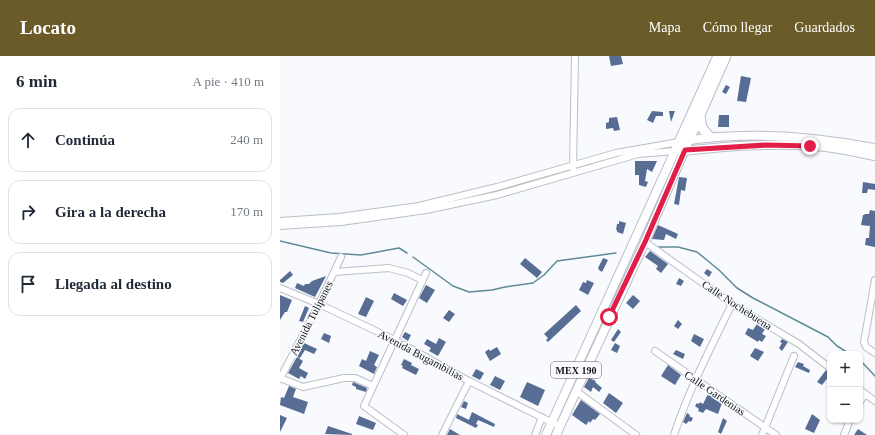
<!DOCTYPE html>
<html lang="es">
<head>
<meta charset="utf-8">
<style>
	:root { --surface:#fff; --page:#f2f2f3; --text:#1f2937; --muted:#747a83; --line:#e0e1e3; --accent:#6a5b28 }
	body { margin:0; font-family:"Times New Roman",serif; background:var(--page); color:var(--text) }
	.controls { position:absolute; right:12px; bottom:12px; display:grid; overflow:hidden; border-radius:8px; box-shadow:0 1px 3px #0004 }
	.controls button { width:36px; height:36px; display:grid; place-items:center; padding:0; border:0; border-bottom:1px solid var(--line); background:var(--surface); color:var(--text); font:20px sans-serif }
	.stop { position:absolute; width:12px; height:12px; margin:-9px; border:3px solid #e11d48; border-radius:50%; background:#fff }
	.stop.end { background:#e11d48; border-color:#fff; box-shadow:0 1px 4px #0008 }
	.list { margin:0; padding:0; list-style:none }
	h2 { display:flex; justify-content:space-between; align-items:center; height:52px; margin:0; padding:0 16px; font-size:17px }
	h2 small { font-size:13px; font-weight:400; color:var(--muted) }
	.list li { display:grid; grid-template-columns:26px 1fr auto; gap:12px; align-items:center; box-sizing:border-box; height:64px; margin:0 8px 8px; padding:0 8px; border:1px solid var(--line); border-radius:12px }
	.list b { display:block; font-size:15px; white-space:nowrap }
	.list em { font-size:13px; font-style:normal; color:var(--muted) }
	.icon { flex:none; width:22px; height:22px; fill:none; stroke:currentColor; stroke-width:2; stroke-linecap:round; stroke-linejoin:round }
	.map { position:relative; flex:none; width:595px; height:379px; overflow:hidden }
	header { display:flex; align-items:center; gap:24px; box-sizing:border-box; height:56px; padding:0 20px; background:var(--accent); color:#fff }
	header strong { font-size:19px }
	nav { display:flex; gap:22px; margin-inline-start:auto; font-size:14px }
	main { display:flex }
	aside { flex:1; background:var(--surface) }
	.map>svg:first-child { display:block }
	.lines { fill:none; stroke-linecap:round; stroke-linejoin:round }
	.stream { stroke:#608a97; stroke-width:1.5 }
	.building { fill:#586d94 }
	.minor-casing { stroke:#babfc8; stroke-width:8 }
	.major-casing { stroke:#babfc8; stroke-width:10 }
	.highway-casing { stroke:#babfc8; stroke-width:11 }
	.minor { stroke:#fff; stroke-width:6 }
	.major { stroke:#fff; stroke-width:8 }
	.highway { stroke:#fff; stroke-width:9 }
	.route { stroke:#e11d48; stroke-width:5 }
	.labels { text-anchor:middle; stroke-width:3; stroke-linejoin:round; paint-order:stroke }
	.shield { fill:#f8fafe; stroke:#585a5e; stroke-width:1 }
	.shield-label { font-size:10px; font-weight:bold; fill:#141619 }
	.street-label { font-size:11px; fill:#141619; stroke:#f8fafe }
</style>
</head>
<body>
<header>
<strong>Locato</strong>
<nav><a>Mapa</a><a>Cómo llegar</a><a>Guardados</a></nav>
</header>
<main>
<aside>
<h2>6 min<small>A pie · 410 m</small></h2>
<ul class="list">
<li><svg class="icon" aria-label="ahead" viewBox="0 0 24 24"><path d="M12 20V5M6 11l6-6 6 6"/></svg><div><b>Continúa</b></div><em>240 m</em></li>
<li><svg class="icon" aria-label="right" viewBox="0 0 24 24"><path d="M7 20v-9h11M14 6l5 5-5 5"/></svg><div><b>Gira a la derecha</b></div><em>170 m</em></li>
<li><svg class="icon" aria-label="arrive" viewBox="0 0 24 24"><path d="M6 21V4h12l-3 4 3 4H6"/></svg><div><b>Llegada al destino</b></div></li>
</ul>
</aside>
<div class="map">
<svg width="595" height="379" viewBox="0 0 595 379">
	<rect width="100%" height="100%" fill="#f8fafe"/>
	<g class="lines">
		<path class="stream" d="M0,185L51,197L81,199L119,192L127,197
			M379,191H398L417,196L439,214L457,232L473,242L548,281L557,290L570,298
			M133,201L173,230L189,236L212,234L225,231L253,227L264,219L277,205L336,197
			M580,304L595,320"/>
	</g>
	<path class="building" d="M329,0H341L343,8L331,10Z
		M461,20L471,22L466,46L457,45Z
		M446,29L450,31L446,38L442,36Z
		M372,55L383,56V60H376L373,67L367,64Z
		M389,55H395L391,66Z
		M439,59H449V71H438Z
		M337,61L340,74L334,75L333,72L326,73V67L329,66V62Z
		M355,105H377L372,116L367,113L365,125L368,126L366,131L359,129V119H355Z
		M399,121L407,122L405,135L401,134L399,149L394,148Z
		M583,126L595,128V134L588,133L587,137H582Z
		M590,154L595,155V191L585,189L586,182H589L590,170L581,169L583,159H584L585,158H589Z
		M339,165L346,167L343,178L337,176V174H336L337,168H339Z
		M378,169L398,178L396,183L386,178L384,184L372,183Z
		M370,195L388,208L381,217L376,213L378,210L365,201Z
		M245,202L262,216L257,222L240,208Z
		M323,202L328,204L322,216L319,214L318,212Z
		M427,213L432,216L429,221L424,217Z
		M10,215L13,219L3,227L0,226V224Z
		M46,220L35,241L15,232L17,227L24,230L25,228H29L32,225Z
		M399,222L404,225L401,230L396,228Z
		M307,224L314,227L308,239L299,234L303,226L306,227Z
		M146,229L155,234L147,247L139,242Z
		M114,237L127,244L123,250L111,243Z
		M0,239L12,244L7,256H5L0,264Z
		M353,239L360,245L353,253L346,247Z
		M86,241L94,245L86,261L78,258Z
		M296,249L301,255L268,286L266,284L268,282L264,278Z
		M25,250L29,252L23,266L19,265Z
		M169,254L175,258L169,266L163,262Z
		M398,264L402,268L398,273L394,270Z
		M477,268L485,273L482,278L486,280L482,286L479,284L478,286L465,278L468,272L473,274Z
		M338,273L341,276L334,286L331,284Z
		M125,276L131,279L128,285L122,281Z
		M44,277L51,280L49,287L41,283Z
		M414,278L424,283L420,291L411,285Z
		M159,282L166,286L158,300L149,295L151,292L144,288L147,283L156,288Z
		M502,283L508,286L502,295L499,292L502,287L500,286Z
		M24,287L37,293L34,298L25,294L20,302L17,301Z
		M335,287L340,290L337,297L331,294Z
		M217,291L221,298L210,305L205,296L209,293L210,295Z
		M475,292L484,296L478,305L470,300Z
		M396,294L405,298L403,303L393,298Z
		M90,295L99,299L94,309L97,311L94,318L79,310L82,303L86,305Z
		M17,301L23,305L19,312L28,317L25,323L21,320L19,323L8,317Z
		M124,303L132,307L131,309L139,313L136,319L122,312L123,310L121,309Z
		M518,306L524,308L523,310L530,314L529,317L515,311Z
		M388,309L401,319L395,329L381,320Z
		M196,313L204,317L200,324L192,320Z
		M546,314L550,319L542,329L537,326Z
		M215,320L225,325L220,334L210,329Z
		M309,322L316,325L315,326L322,332L319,336L313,331L311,336L304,331Z
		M73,326L87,332L86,336L76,333V331L72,329Z
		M247,326L265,334L258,350L240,341Z
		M9,330L16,333L13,341L28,346L24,358L0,349L1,341L4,342Z
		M329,337L343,347L336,357L323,347Z
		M428,338L442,347L438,358L426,353L423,357L418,355L419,353L415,350L417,347L419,348L420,346L423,348Z
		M301,344L320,358L315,364L313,363L310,367L309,365L306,369L292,359Z
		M184,345L188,347L186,353L181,351Z
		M192,356L215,368L214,371L198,364L196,368L198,369L196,372L176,362L177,358L189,364Z
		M407,357L410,359L409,360L413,362L411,366L409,365L406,368L403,366Z
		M532,358L540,364L534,377L525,373Z
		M0,359L7,362L0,376Z
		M79,360L96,367L93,374L76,368Z
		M443,362L447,365L441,378L438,376Z
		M48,370L72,378V379L45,378Z
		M170,373L180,379H167Z
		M578,373L587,379H574Z"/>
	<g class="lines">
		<defs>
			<path id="minor" d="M293,112L295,0
				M0,165L59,161L139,150L217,131L336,97L399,86
				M0,170L61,166L146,154L217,139L358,98L395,95
				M365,186L452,248L519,288L550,312
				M54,216L109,212L128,217L142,224
				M595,224L584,286L586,291L595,297
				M0,232L39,248L115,284L189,325L275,368
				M375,295L496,379
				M0,322L23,331L64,322H75L93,330
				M0,323L39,248L61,201
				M580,334L595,345
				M296,335L356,379
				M580,346L585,338
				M124,379L84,350L146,217
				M162,379L189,325
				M255,379L262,361
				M394,379C409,333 431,291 452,248
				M482,379L514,300
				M564,379L570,364"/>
			<path id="major" d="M402,95C449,90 499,86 546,91C563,93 579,97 595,100
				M266,379L399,86C464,74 531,80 595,92
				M276,379L365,186L409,84"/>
			<path id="highway" d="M420,60L422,72L430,81
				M409,84L446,0
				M399,86L438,0"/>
		</defs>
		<use href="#minor" class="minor-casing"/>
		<use href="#major" class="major-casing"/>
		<use href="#highway" class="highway-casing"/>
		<use href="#minor" class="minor"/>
		<use href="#major" class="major"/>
		<use href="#highway" class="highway"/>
	</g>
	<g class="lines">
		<path class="route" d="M329,261L365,186L405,94L486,89L530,90"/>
	</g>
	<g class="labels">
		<rect class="shield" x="271" y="306" width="50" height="16" rx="3"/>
		<g class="shield-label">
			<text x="296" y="318">MEX 190</text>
		</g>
		<g class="street-label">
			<text transform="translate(457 249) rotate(33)" y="4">Calle Nochebuena</text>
			<text transform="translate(31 262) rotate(-63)" y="4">Avenida Tulipanes</text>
			<text transform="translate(141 299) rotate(28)" y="4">Avenida Bugambilias</text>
			<text transform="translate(435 337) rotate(34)" y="4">Calle Gardenias</text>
		</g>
	</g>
</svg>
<div class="controls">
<button>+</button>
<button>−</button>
</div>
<div class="stop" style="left:329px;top:261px"></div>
<div class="stop end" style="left:530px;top:90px"></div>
</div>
</main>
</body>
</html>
